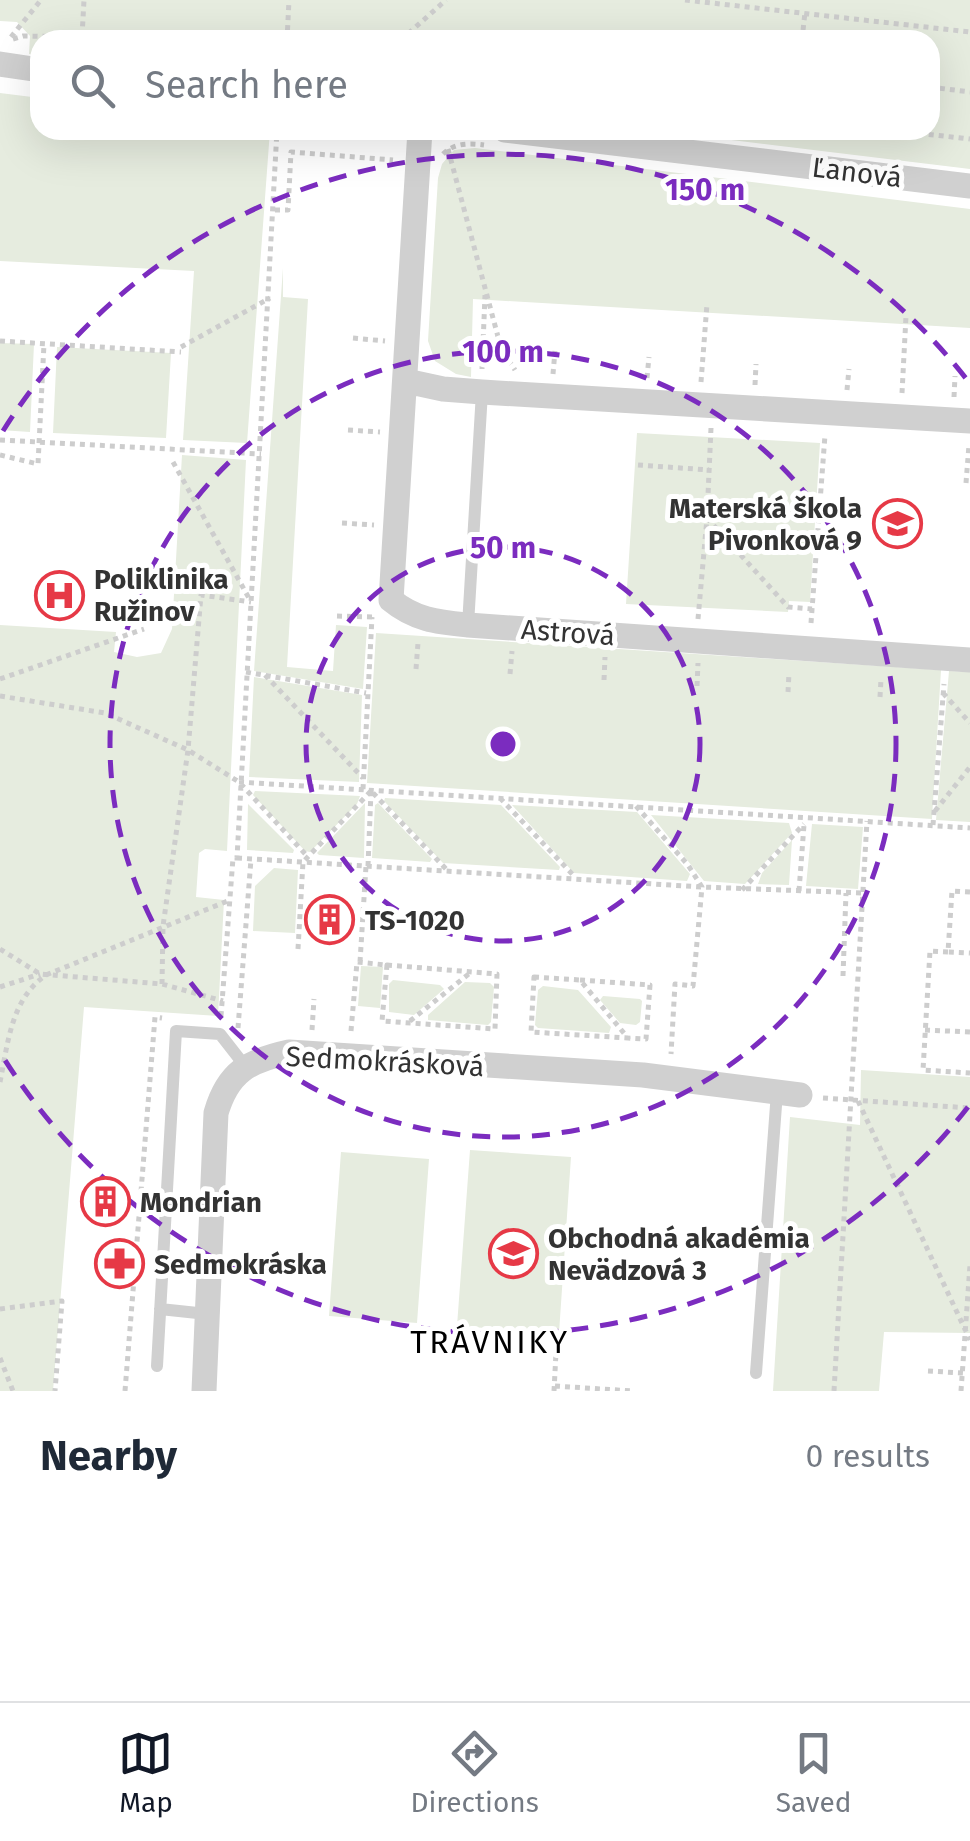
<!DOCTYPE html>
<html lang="en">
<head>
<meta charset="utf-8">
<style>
	:root { --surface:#fff; --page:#f6f6f7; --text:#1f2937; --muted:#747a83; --line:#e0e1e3; --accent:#111827 }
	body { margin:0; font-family:"Fira Sans",sans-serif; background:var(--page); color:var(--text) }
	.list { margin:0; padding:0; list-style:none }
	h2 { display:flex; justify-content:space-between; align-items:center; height:130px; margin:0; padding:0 40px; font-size:42px }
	h2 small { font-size:32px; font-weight:400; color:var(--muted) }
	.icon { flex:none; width:55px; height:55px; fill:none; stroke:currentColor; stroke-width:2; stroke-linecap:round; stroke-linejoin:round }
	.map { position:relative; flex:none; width:970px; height:1391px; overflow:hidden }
	.search { position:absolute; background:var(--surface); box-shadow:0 10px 40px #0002; left:30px; right:30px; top:30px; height:110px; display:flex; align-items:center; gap:25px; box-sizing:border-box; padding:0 35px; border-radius:30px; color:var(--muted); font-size:38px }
	.sheet { height:310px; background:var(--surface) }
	nav { display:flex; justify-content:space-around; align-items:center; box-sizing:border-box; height:140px; border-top:2px solid var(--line); background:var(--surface); font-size:28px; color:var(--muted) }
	nav a { display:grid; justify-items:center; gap:5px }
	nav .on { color:var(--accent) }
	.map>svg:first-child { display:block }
	.green { fill:#e6ecdf }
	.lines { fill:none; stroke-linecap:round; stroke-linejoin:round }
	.path { stroke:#cdcdcd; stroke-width:5; stroke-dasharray:5 5; stroke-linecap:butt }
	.lane { stroke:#d0d0d0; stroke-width:12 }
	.street { stroke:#d0d0d0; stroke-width:25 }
	.ring { fill:none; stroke:#7b2cbf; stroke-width:5; stroke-dasharray:18 12 }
	.labels { text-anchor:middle; stroke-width:10; stroke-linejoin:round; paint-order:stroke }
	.street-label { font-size:28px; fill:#333; stroke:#fff }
	.poi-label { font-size:28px; font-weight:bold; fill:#333; stroke:#fff; text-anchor:start }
	.quarter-label { font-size:32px; letter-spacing:2.5px; fill:#000; stroke:#fff }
	.centre { fill:#7b2cbf; stroke:#fff; stroke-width:5 }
	.ring-label { font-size:30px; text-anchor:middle; font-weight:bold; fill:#7b2cbf; stroke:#fff; stroke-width:10; stroke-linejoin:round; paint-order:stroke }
</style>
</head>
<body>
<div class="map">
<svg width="970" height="1391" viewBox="0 0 970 1391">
	<rect width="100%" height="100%" fill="#fff"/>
	<path class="green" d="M0,0H970V169L649,130H930V40H40V56L29,54L30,36L17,22L0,21Z
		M0,93L40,98V130H270L247,443L183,440L194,271L0,261Z
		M475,148L970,209V328L473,299L471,377L456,374L435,361L428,341L438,178L442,164L454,150Z
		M283,268V297L308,299L287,667L333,671L336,625L367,627L363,689L254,671Z
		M0,343L34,344L30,432L0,430Z
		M57,347L171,353L166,438L53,433Z
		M637,433L820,443L810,602L789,601L788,612L626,604Z
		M182,455L246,460L227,851L205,849L199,853L196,897L224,900L218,1016L84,1007L53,1391H0V625L116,632L114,652L137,657L161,653L172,629Z
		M376,633L941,670L932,819L367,783Z
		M949,671L970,672V822L936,820Z
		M254,677L362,695L359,782L249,777Z
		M255,791L360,796L357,804L310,852L305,851L253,795Z
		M385,798L501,805L560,867L559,870L443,863L384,801Z
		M365,803L364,858L319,855L317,853Z
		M378,803L432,859L430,862L372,858L375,805Z
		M248,804L294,850L293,853L247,850Z
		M512,805L637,812L690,874L687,881L574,873Z
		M651,815L789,823L792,833L745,884L704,881Z
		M812,824L863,827L858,889L806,886Z
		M792,840L789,885L758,884L762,873Z
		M274,868L298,870L295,933L253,931L255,886Z
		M361,966L383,967L380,1008L358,1006Z
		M393,980L440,985L444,989L414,1015L389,1012V984Z
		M465,982L490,983L494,987L491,1022L488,1025L428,1020V1015Z
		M543,986L578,990L611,1027L609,1033L538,1028L535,1025L538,990Z
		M603,996L640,999L642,1001L640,1022L636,1025L620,1023L600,1000Z
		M861,1070L970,1077V1333L884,1332L879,1391H773L790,1117L860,1125Z
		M470,1150L571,1157L559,1333L457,1326Z
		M341,1152L429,1159L417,1323L329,1316Z"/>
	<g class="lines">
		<path class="path" d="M685,0L970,32
			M11,37L41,0
			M82,37L108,40
			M13,39L23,36L82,37L84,0
			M287,40L289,0
			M401,40L446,0
			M802,40L805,12
			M930,87L970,92
			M889,130L970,139
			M448,149L501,348L515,370
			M443,154C454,143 469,143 484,145
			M275,210H288L291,152L393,160
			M353,338L385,341
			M0,341L181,352
			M181,347L270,298
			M482,369L485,295
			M553,374L555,351
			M647,378L649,357
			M701,382L707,304
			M755,385L756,364
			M847,390L849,369
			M902,393L906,316
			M954,397L955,376
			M711,428L707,518L788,607L812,609
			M348,430L380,432
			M0,440L261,454
			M0,455L38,464L44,344
			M173,462L250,600
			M638,465L709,470
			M966,483L969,445
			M342,523L374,525
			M337,616L372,617
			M698,619L707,518
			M811,623L825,435
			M416,669L418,643
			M246,672L366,693
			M510,674L512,651
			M265,675L363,778
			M0,679L144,629
			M604,680L605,657
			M697,686L698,663
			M788,692L789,673
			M943,693L970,723
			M0,696L105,713L188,750L239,782L308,857
			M880,697L881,679
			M239,782L970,828
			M363,789L372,617
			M373,793L448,871
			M500,798L575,877
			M636,806L688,865L702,887L693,986L675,984L671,1054
			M935,811L970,767
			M933,825L944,684
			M237,858L702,887L863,893
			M368,866L371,791
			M742,890L804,824
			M799,891L804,825
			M970,892L952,891L948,952L970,953
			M0,949L40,974L162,984L223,1001
			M298,949L303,862L371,791
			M948,952L930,951L923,1070L970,1073
			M360,962L366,866
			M387,965L497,974L495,1029L382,1021Z
			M843,976L846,893
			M534,977L580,980L628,1038L531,1032Z
			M580,980L650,985L646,1039L628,1038
			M162,984L163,926L188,750L201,595L251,602
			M0,987L40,974
			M221,1016L233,858H237L277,130
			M410,1021L470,973
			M238,1028L251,859
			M312,1030L314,999
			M925,1030L970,1032
			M351,1031L357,962L386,965
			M0,1082C8,1043 11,999 46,975L230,900
			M823,1098L970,1108
			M858,1101L970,1340
			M0,1309L62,1301L55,1391
			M0,1358L13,1391
			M928,1371L963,1373
			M555,1386L633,1391
			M125,1391L155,1017L162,1018
			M554,1391L557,1333
			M834,1391L867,821
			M961,1391L970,1265"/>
		<path class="lane" d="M468,625L482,392
			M160,1309L207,1314
			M157,1366L176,1031L220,1034L245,1066
			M756,1373L777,1092"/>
		<path class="street" d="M0,64L40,70
			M420,130L391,600C415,620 438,622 468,625L970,660
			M505,130L970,186
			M406,381L443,389L482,392L970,421
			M204,1391L216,1113C228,1072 248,1061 289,1052L643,1075L800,1095"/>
	</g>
	<g class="ring">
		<circle cx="503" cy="744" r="197"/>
		<circle cx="503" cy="744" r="393"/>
		<path d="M968 1107A590 590 0 0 1 3 1057M3 431A590 590 0 0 1 968 381"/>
	</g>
	<defs>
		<symbol id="school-ring" viewBox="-11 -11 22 22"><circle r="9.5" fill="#fff" stroke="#e63946" stroke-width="1.5"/><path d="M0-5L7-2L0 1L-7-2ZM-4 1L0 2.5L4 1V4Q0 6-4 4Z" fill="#e63946"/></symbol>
		<symbol id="hospital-ring" viewBox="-11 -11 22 22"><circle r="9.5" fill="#fff" stroke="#e63946" stroke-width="1.5"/><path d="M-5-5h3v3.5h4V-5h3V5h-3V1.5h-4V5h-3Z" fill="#e63946"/></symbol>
		<symbol id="building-ring" viewBox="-11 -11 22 22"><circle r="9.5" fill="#fff" stroke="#e63946" stroke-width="1.5"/><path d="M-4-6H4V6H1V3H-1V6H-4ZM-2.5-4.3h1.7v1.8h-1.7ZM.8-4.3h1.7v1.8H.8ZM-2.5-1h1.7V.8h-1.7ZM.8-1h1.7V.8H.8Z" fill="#e63946"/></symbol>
		<symbol id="pharmacy-ring" viewBox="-11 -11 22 22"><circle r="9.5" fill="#fff" stroke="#e63946" stroke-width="1.5"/><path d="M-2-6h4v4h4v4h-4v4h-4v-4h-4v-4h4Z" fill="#e63946"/></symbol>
	</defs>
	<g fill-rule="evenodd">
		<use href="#school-ring" x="870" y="496" width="55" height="55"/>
		<use href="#hospital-ring" x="32" y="568" width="55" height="55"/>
		<use href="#building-ring" x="302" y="892" width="55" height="55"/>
		<use href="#building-ring" x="78" y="1174" width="55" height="55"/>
		<use href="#school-ring" x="486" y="1226" width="55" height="55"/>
		<use href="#pharmacy-ring" x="92" y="1236" width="55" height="55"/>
	</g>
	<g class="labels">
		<g class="street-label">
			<text transform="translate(857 172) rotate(7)" y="10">Ľanová</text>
			<text transform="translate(568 632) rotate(4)" y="10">Astrová</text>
			<text transform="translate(385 1061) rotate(3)" y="10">Sedmokrásková</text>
		</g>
		<g class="poi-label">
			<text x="862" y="518" text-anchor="end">Materská škola<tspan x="862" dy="32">Pivonková 9</tspan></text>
			<text x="94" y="589">Poliklinika<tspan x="94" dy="32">Ružinov</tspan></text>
			<text x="365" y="930">TS-1020</text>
			<text x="140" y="1212">Mondrian</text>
			<text x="548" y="1248">Obchodná akadémia<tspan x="548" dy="32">Nevädzová 3</tspan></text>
			<text x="154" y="1274">Sedmokráska</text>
		</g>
		<g class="quarter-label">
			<text x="490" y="1353">TRÁVNIKY</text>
		</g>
	</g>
	<circle cx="503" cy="744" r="15" class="centre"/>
	<g class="ring-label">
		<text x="705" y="200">150 m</text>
		<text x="503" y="362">100 m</text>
		<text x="503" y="558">50 m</text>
	</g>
</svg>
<div class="search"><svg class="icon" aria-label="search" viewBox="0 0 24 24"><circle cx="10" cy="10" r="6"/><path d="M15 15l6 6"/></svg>Search here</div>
</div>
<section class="sheet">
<h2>Nearby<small>0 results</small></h2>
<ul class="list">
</ul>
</section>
<nav>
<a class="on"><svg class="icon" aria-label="map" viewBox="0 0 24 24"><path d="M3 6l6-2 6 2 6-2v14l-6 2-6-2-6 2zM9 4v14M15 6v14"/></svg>Map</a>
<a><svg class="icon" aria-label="directions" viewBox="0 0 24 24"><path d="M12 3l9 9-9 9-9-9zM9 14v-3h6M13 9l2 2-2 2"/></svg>Directions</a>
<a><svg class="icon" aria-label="saved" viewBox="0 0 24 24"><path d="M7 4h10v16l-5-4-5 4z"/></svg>Saved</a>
</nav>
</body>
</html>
